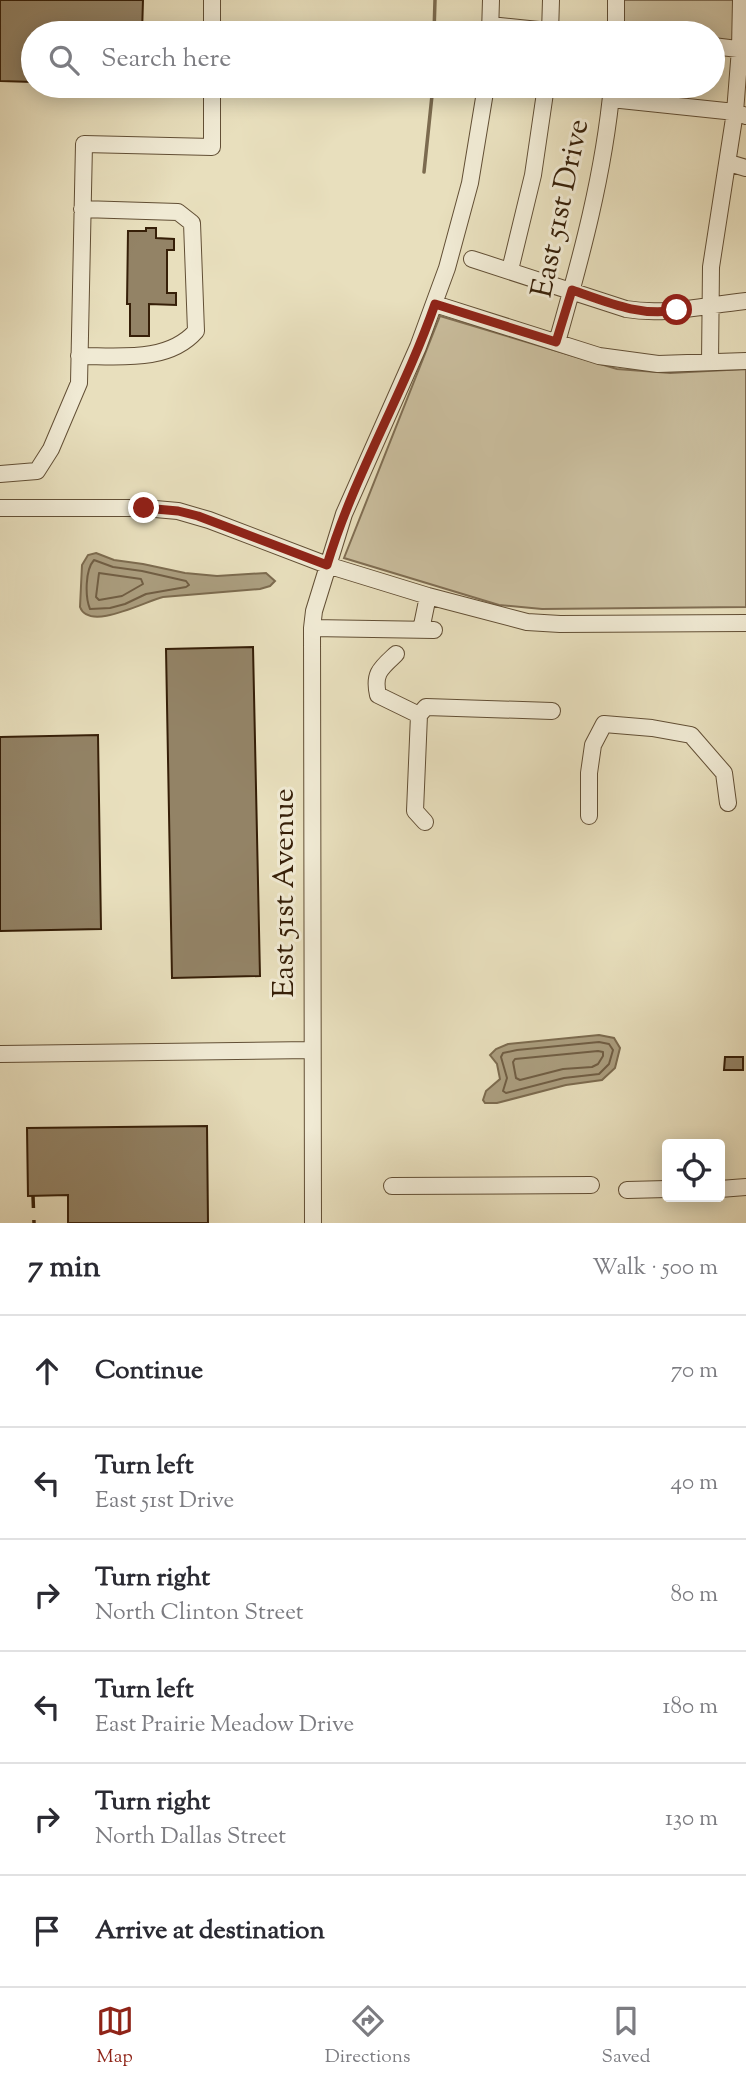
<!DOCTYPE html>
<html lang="en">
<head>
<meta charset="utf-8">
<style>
	:root { --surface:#fff; --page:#f7f7f7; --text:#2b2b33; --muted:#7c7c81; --line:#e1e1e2; --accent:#8f2418 }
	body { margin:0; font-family:"Sorts Mill Goudy",serif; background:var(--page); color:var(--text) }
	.controls { position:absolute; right:21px; bottom:21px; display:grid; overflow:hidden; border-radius:7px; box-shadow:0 4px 18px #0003 }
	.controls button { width:63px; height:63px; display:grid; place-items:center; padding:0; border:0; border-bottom:2px solid var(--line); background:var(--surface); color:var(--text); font:35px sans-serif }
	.stop { position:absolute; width:21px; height:21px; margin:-16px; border:5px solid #8f2418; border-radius:50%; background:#fff }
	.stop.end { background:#8f2418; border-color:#fff; box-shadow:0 2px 7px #0008 }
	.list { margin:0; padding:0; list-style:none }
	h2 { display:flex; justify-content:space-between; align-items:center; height:91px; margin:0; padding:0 28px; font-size:30px }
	h2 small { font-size:23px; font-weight:400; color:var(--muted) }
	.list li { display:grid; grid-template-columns:46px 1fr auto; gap:21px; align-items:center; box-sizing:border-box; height:112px; padding:0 28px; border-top:2px solid var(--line) }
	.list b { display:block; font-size:26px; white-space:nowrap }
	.list p { margin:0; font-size:23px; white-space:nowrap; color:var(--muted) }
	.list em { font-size:23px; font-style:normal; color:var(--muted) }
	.icon { flex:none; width:38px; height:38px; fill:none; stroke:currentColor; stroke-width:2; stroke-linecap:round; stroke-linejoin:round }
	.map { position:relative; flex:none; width:746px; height:1223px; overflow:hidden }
	.search { position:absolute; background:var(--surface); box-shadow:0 4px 18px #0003; left:21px; right:21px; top:21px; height:77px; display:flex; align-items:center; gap:18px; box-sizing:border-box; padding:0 24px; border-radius:38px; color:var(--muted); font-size:26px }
	.sheet { height:763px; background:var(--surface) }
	nav { display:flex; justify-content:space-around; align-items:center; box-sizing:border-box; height:98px; border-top:2px solid var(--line); background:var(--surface); font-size:19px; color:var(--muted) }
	nav a { display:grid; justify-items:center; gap:4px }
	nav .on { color:var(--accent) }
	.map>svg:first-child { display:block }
	.green { fill:#cabe9e; stroke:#806e53; stroke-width:2 }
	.water { fill:#ab9e7f; stroke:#7c6b4f; stroke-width:2 }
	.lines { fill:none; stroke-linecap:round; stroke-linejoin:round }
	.shore { stroke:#705e44; stroke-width:2 }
	.stream { stroke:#7c6b4f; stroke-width:3.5 }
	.building { fill:#938366; stroke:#361f08; stroke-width:2 }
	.minor-casing { stroke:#624f35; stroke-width:18 }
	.minor { stroke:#f0ead4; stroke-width:16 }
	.rail { stroke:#361f08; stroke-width:3.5; stroke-dasharray:12 12; stroke-linecap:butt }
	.route { stroke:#8f2418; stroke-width:9 }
	.labels { text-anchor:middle; stroke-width:6; stroke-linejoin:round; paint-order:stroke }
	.street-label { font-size:30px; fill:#361f08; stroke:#f0ead4 }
</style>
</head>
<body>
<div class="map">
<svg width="746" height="1223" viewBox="0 0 746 1223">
	<rect width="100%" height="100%" fill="#e8dfbd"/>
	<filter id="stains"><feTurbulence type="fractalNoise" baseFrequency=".00286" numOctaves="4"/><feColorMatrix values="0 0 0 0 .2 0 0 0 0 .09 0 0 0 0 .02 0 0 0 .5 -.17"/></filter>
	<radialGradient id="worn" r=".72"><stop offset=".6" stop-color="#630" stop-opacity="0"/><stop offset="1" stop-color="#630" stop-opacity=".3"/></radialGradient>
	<path class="green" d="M623,0H738L737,45L713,43V33H623Z
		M440,316L617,369L670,373L746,369V607L542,609L499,605L344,558Z"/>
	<path class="water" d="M96,553L114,560L143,564L185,573L217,576L266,573L275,581L270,586L260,589L163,597C146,601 89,632 80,607L82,565L88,555Z
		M599,1035L614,1038L620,1048L615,1068L602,1080L566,1085L497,1103H485L483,1100L486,1091L500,1079L497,1064L490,1055L496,1049L508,1044Z"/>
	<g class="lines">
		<path class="shore" d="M94,560L113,567L142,571L186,581L189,585L186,587L146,594L125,604L110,608L90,609C85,597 85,570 94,560Z
			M99,573L141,579L143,584L122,596L99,600L96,597Z
			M599,1042L609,1044L613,1050L609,1064L599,1074L564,1078L506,1093L503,1091L507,1078L501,1057L503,1053L517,1050Z
			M598,1051L603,1052V1056L598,1064L592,1067L563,1069L520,1080L516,1078L513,1062L515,1059Z"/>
		<path class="stream" d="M434,33L435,0
			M424,172L433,86"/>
	</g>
	<path class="building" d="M0,0H143L142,33H33V82L0,81Z
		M146,228H156V238L174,239V250H167V293H176V305L149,304V336H130V304H127L128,231H146Z
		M253,647L260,976L172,978L166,649Z
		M98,735L101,929L0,931V737Z
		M725,1057H743V1070H724Z
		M207,1126L208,1223H68V1195L28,1196L27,1128Z"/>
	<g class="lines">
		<defs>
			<path id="minor" d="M212,0V33
				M490,25L568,33
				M490,33L491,0
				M550,33L551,0
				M616,33V0
				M713,46L746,50
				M611,99L735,112L746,116
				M729,163L746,168
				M472,259L626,309C666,316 706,305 746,301
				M510,270L533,175L546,86
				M435,304L599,356L658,364L746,361
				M557,342C581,258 604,174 612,86
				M79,356C118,356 168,363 196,331L192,223L178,212L82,209
				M710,362L711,267L735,112L740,49L741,0
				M0,474L37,471L51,449L79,383L84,144L212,147V86
				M0,508H144L178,511L209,520L327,565L428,596L527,622L560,624L746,623
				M312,628L434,630
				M421,630L428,596
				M396,654C381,668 373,673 378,695L419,715
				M589,816V773L593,745L604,724L652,728L691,735L724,773L728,803
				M425,822L415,811L419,715L426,707L552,711
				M0,1054L311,1050
				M392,1186L591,1185
				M720,1189L746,1187
				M627,1190L667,1189
				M313,1223L312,628L314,611L344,514L418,347L447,268L470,183L486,86"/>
		</defs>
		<use href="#minor" class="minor-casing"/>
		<use href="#minor" class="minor"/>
		<path class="rail" d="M33,1196L34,1223"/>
	</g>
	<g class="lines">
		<path class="route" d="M144,508L178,511L198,516L327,565C354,475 404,393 435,304L556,342L572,290C607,302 640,317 677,310"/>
	</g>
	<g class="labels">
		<g class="street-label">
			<text transform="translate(559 208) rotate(-78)" y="10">East 51st Drive</text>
			<text transform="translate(283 893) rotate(-90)" y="10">East 51st Avenue</text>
		</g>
	</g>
	<rect width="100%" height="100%" filter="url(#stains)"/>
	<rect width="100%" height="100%" fill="url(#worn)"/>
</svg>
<div class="controls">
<button><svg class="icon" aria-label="locate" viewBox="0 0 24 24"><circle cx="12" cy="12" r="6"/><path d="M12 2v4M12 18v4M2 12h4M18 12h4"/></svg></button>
</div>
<div class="stop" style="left:677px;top:310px"></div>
<div class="stop end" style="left:144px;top:508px"></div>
<div class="search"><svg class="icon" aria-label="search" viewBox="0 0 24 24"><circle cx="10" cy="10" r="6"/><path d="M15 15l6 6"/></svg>Search here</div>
</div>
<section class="sheet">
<h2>7 min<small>Walk · 500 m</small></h2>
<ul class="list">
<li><svg class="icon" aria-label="ahead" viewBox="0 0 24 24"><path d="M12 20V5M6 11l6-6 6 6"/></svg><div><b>Continue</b></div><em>70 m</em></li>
<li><svg class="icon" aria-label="left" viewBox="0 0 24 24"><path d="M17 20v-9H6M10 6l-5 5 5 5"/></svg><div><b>Turn left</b><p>East 51st Drive</p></div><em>40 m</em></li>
<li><svg class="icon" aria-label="right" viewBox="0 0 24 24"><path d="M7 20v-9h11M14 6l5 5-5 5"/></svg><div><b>Turn right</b><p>North Clinton Street</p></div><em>80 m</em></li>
<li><svg class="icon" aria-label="left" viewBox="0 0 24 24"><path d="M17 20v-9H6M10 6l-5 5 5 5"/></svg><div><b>Turn left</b><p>East Prairie Meadow Drive</p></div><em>180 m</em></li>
<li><svg class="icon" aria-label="right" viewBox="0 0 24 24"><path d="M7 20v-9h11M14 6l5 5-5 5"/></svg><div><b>Turn right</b><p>North Dallas Street</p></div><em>130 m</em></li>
<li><svg class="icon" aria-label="arrive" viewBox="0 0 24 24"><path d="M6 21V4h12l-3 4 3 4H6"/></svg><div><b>Arrive at destination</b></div></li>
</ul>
</section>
<nav>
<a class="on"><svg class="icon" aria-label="map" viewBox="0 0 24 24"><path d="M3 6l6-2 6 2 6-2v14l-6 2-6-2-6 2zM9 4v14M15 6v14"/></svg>Map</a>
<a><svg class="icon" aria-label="directions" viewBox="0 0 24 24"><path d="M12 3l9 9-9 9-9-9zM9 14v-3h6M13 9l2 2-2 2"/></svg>Directions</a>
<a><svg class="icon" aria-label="saved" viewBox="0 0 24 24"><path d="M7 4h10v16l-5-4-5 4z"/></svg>Saved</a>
</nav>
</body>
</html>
